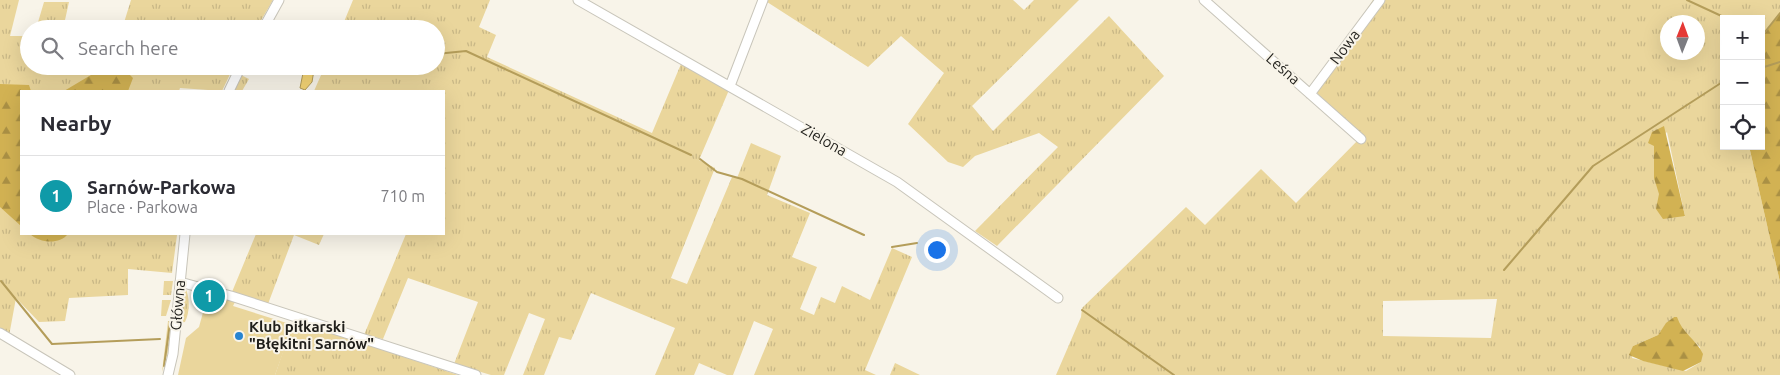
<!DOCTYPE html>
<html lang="en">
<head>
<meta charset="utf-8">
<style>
	:root { --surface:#fff; --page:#f2f2f3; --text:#2b2b33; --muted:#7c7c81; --line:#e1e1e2; --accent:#111827 }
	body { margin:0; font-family:Ubuntu,sans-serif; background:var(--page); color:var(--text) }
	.controls { position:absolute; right:15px; top:15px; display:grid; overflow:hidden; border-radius:0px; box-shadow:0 5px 20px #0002 }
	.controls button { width:45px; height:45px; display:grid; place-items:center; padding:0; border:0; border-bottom:1px solid var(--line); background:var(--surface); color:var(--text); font:25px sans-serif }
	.compass { position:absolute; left:1660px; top:15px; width:45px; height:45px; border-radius:50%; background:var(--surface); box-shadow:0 5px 20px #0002; rotate:1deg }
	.you { position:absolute; left:936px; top:249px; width:18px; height:18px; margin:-12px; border:4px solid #fff; border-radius:50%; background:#1a73e8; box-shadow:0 0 0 8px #1a73e833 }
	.badge { display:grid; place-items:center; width:32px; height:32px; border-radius:50%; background:var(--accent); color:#fff; font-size:16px; font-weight:700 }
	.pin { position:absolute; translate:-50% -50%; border:2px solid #fff; box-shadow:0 1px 5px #0006 }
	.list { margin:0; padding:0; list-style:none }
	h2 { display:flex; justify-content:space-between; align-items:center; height:65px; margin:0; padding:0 20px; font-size:21px }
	h2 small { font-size:16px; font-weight:400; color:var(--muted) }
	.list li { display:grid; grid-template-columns:32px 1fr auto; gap:15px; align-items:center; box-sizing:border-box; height:80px; padding:0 20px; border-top:1px solid var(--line) }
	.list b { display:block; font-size:19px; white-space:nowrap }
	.list p { margin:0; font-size:16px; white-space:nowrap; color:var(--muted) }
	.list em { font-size:16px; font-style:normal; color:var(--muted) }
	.icon { flex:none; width:28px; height:28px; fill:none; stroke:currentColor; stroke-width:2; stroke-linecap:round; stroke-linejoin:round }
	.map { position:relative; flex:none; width:1780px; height:375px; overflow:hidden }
	.search { position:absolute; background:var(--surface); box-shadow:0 5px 20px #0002; left:20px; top:20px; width:425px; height:55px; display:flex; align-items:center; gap:12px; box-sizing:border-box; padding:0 18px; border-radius:28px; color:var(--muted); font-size:19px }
	.panel { position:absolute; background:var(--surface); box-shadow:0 5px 20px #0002; left:20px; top:90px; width:425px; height:145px; border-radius:0px }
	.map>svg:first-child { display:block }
	.grass { fill:url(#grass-tufts); fill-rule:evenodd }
	.forest { fill:url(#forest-firs) }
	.green { fill:#ead69c }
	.water { fill:#f4d475; stroke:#b49d5a }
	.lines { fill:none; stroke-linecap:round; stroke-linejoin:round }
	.stream { stroke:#b49d5a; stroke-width:2 }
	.minor-casing { stroke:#c8c5ba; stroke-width:11 }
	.minor { stroke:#fff; stroke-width:9 }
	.poi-dot { fill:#2684d1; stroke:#f8f4e9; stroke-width:2 }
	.labels { text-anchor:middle; stroke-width:4; stroke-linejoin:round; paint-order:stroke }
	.street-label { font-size:15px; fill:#1f1e1a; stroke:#f8f4e9 }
	.poi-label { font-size:15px; font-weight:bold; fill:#1f1e1a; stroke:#f8f4e9; text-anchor:start }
</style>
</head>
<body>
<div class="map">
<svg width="1780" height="375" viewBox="0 0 1780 375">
	<defs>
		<pattern id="grass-tufts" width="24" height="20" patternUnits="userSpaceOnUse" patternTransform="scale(1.25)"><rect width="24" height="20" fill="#ead69c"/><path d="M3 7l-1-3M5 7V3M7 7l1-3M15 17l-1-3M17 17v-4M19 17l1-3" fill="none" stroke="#c8b786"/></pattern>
		<pattern id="forest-firs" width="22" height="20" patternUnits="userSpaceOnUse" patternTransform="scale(1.25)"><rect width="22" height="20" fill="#d2b253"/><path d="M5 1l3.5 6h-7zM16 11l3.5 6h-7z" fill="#aa9044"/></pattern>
	</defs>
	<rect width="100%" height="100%" fill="#f8f4e9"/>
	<path class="grass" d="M0,0H19L10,36H29V66H234L222,91L180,88L179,91H21V234L177,235L172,273L128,269V295L69,298L65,321L39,322L16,298L9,336L0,331Z
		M131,0H273L256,29H122Z
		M353,0H490L479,27L496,35L487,57L652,133L681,64L729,90L699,160L715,168L671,278L687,284L732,177L737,178L751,143L781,156L767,195L810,213L792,257L817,267L800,309L814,315L821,297L835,303L842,286L870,300L892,248L912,257L865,370L876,375H754L773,329L754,321L733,375H727L699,363L694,375H655L675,328L591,293L571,340L559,337L544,375H523L545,319L529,313L504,375H491L454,364L478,302L408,278L383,339L364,335L406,234H444V91H314L325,66H436V29H341Z
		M764,0H1013L1024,10L1034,0H1079L972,106L993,131L1109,16L1164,76L997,246L975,231L1058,147L1039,133L975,156L963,167L948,162L908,124L944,73L901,36L868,67Z
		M1373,0H1780V13L1761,38V19H1724V146H1749L1780,282V375H1056L1081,317L1082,308L1186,207L1205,225L1261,169L1296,203L1362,136L1313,89ZM1668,22H1698V52H1668ZM1667,132L1685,216V217L1655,154L1654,146ZM1497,299L1491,338L1383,336V301ZM1674,317L1684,332L1700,347L1701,362L1686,371L1632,358L1633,346L1658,335L1666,324Z
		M44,2H69L63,29H36Z
		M241,75L249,79L242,91H233Z
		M256,234H324L319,245L294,235L268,304L232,292Z
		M164,281H173L171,295H163Z
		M185,287C190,297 190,312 185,322L180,323L183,288Z
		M162,300H171L166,316H161Z
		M294,320L458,375H275Z
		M168,321H173L168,352L162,372Z
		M895,363L920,375H890Z"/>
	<path class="forest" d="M1780,13V282L1749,146H1761V38Z
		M116,70L126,71L133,78L128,91H64L96,72Z
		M0,84L29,85L31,91H21V226L0,207Z
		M1664,126L1685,216L1663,219L1656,209L1659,194L1654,178V146L1648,143L1652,132Z
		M30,234H68C59,245 40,243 30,234Z
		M1674,317H1677C1682,333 1696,339 1703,354L1701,362L1683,371L1643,361L1629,355L1633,346L1658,335L1666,323Z"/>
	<path class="green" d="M214,295L235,302L233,306L293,325L275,375H178L186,338L199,327L207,298L212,299Z"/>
	<path class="water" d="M312,69L314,70L312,82L305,90L300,88L303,73Z"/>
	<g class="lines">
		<path class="stream" d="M1687,0L1728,19
			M1761,37L1780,13
			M436,54L466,51L691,155
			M250,66L257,68L280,66
			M1761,68L1780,62
			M700,159L717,172L742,179L864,235
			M892,247L917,243
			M1504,270L1593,166L1724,81
			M1,281L52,344L160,339
			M1082,310L1174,375
			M164,366L170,323"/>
		<defs>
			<path id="minor" d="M578,0L897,182L1058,298
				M1204,0L1361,139
				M263,29L279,0
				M730,86L763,0
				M229,91L241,66
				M1310,94L1380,0
				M180,282L231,296L476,375
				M0,333L70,375
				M168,375L173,354L185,234"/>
		</defs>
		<use href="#minor" class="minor-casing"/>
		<use href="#minor" class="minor"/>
	</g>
	<circle class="poi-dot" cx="239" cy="336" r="5"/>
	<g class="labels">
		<g class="street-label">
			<text transform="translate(1345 47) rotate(-53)" y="5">Nowa</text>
			<text transform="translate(1283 69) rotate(41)" y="5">Leśna</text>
			<text transform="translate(824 140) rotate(30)" y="5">Zielona</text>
			<text transform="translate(178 305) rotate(-85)" y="5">Główna</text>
		</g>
		<g class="poi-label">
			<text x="249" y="332">Klub piłkarski<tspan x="249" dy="17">"Błękitni Sarnów"</tspan></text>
		</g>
	</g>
</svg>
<div class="controls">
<button>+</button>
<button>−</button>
<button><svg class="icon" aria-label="locate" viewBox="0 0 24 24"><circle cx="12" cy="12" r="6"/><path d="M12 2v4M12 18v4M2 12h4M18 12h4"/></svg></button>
</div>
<svg class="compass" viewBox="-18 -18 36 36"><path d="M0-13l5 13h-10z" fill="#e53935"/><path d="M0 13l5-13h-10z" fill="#7c7c81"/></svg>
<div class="you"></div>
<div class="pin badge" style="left:209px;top:296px;background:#0f9aa8">1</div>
<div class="search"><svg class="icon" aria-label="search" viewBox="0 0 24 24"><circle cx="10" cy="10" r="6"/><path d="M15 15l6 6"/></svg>Search here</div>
<section class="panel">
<h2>Nearby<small></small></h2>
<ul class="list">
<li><span class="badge" style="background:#0f9aa8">1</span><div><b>Sarnów-Parkowa</b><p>Place · Parkowa</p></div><em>710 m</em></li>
</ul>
</section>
</div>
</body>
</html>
